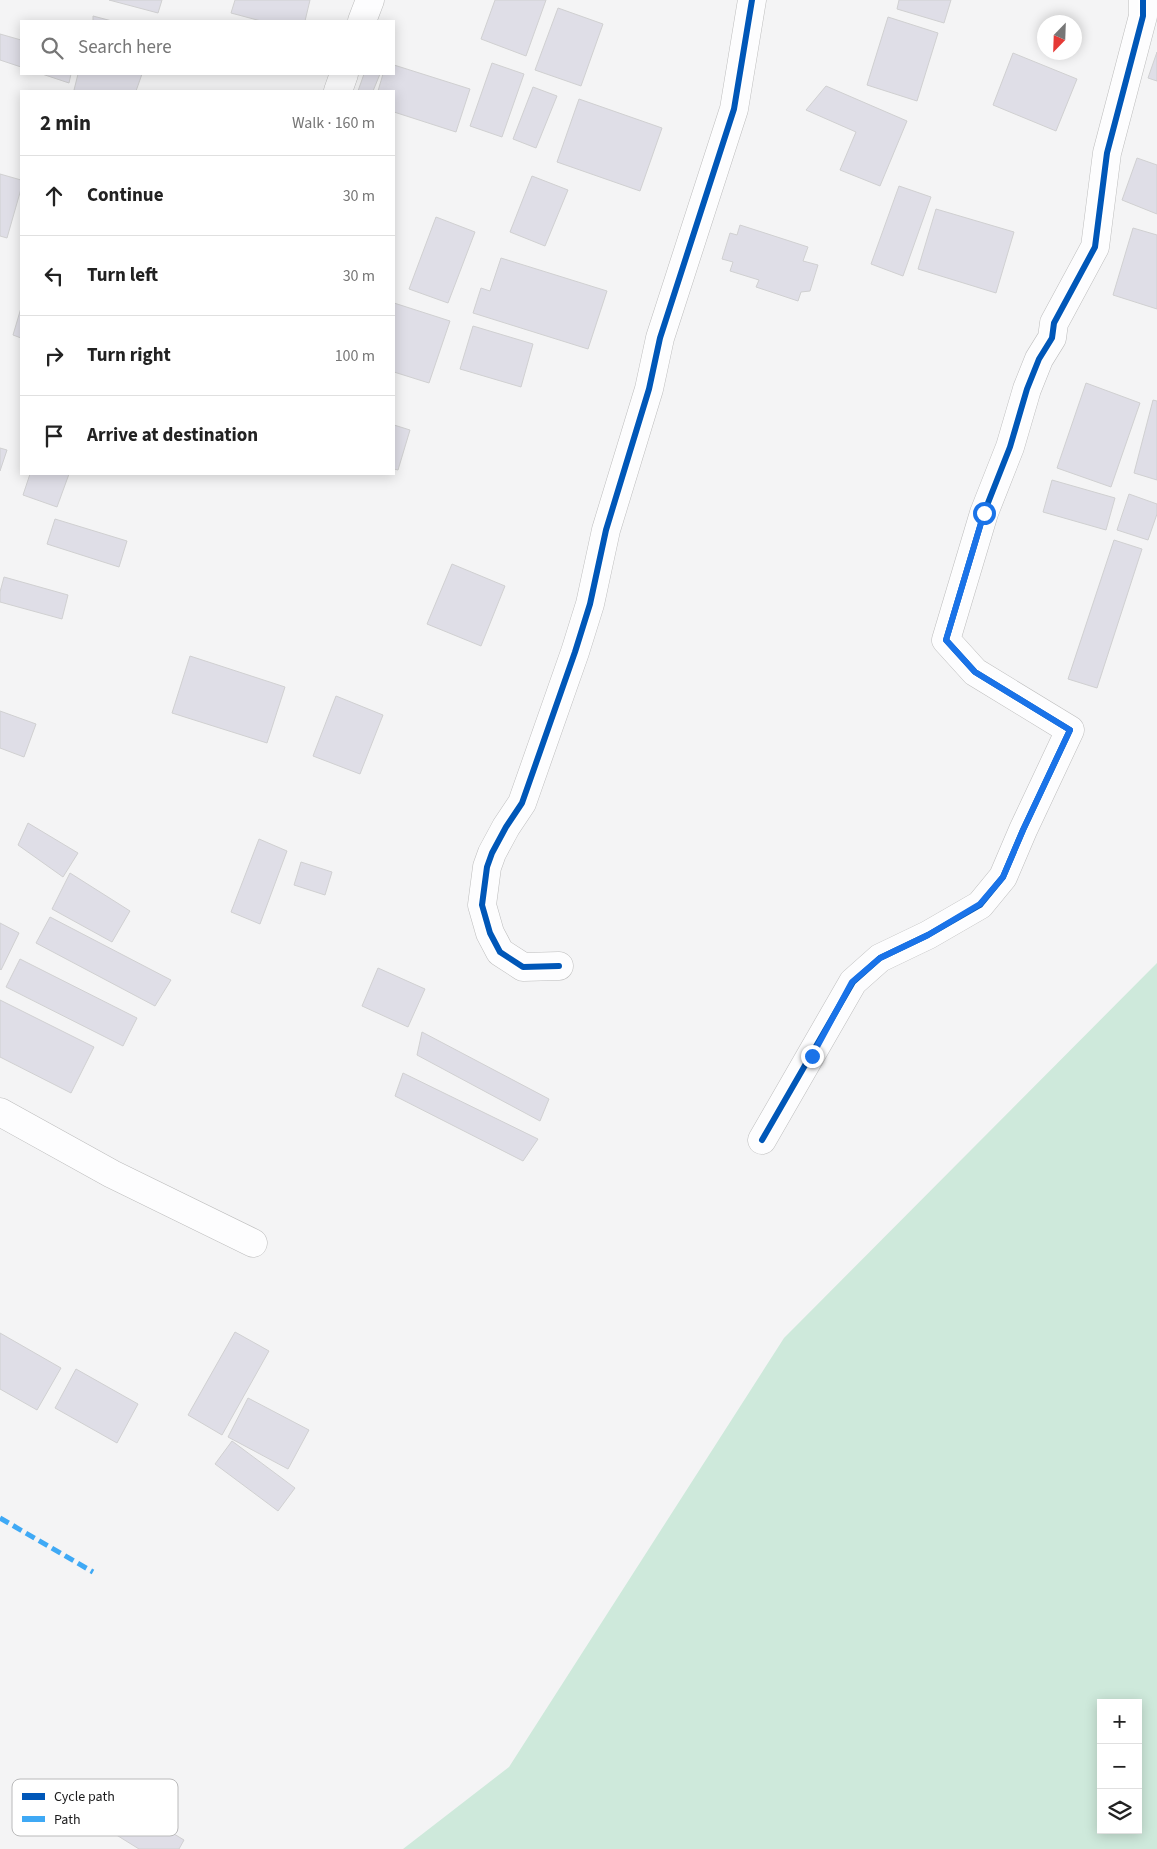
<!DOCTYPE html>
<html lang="en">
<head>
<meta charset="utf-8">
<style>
	:root { --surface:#fff; --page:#f2f2f2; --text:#222; --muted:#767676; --line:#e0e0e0 }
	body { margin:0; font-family:"Source Sans 3",sans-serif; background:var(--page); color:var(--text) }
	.controls { position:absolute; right:15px; bottom:15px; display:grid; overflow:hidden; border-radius:0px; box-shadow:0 2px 12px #0003 }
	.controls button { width:45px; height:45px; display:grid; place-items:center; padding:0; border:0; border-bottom:1px solid var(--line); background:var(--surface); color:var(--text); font:25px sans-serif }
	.compass { position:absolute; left:1037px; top:15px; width:45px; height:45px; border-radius:50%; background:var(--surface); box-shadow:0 2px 12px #0003; rotate:203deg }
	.stop { position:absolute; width:15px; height:15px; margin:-11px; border:4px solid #1a73e8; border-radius:50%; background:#fff }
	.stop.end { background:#1a73e8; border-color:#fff; box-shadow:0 1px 5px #0008 }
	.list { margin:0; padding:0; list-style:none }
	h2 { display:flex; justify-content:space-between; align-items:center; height:65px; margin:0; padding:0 20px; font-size:21px }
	h2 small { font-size:16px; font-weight:400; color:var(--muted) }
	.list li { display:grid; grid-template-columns:32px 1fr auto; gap:15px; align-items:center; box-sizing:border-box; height:80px; padding:0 20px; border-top:1px solid var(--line) }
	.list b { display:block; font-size:19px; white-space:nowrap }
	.list em { font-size:16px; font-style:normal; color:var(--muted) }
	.icon { flex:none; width:28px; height:28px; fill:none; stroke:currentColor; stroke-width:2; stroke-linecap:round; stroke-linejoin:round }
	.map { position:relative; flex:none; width:1157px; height:1849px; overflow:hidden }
	.search { position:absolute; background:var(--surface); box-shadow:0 2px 12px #0003; left:20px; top:20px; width:375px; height:55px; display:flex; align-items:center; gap:12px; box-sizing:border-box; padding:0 18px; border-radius:0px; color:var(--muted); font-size:19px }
	.panel { position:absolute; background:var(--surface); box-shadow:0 2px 12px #0003; left:20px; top:90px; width:375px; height:385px; border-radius:0px }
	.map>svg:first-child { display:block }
	.green { fill:#cee9db; fill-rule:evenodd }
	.building { fill:#dfdee7; stroke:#d0d0d1 }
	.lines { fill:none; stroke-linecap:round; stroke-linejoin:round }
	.minor-casing { stroke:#bdbdbd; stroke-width:29 }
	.minor { stroke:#fdfdfe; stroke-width:28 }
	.quiet { stroke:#3fa9f5; stroke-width:5; stroke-dasharray:10 5; stroke-linecap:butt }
	.cycleway-casing { stroke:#fff; stroke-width:9 }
	.cycleway { stroke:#0057b8; stroke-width:6 }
	.route { stroke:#1a73e8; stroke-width:6 }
	.key { fill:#fff; stroke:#bababb; stroke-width:1 }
	.key-label { font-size:14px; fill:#1a1a1b }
</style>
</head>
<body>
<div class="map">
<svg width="1157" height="1849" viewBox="0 0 1157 1849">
	<rect width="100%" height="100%" fill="#f4f4f5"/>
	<path class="green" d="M1157,963V1849H403L509,1767L784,1338ZM1101,1703H1138V1830H1101Z"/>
	<path class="building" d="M109,0H162L158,13Z
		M235,0H310L305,21H261L231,13Z
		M495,0H546L526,56L481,39Z
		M899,0H951L944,23L897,9Z
		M558,8L603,24L581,86L535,70Z
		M93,16L112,21H93Z
		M888,17L938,33L917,101L867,85Z
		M0,34L21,40V67L0,60Z
		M1157,52V81L1148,78Z
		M1013,53L1077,79L1056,131L993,105Z
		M492,63L524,74L502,137L470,126Z
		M394,65L470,89L456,132L394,112V91H378L383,74H394Z
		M42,74H71L69,83Z
		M78,74H142L136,91H77L74,90Z
		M364,74H380L373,91H358Z
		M826,86L907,121L880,186L840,170L856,132L806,110Z
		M533,87L557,96L536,148L513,139Z
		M579,99L662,128L640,191L557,162Z
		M1137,158L1157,165V214L1122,200Z
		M0,174L21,180V189L7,238L0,236Z
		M532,176L568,190L545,246L510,232Z
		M899,186L931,197L903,276L871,264Z
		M936,209L1014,232L996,293L918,269Z
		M436,217L475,232L448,303L409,289Z
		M740,225L808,247L803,261L818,265L810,291L801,292L798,301L756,287L759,280L730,271L733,262L722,259L730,233L737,235Z
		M1133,228L1157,235V309L1113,295Z
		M501,258L607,291L588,349L473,313L481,288L490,291Z
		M394,303L450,321L429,383L394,372Z
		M21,308V338L13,335Z
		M473,326L533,344L521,387L460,369Z
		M1086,383L1140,403L1111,487L1057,468Z
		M1153,400L1157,401V480L1134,473Z
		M394,425L410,430L398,470L394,469Z
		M0,448L7,450L0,471Z
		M30,474H69L57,507L23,495Z
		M1052,480L1115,498L1106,530L1043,512Z
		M1129,494L1157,504V514L1148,540L1117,530Z
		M55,519L127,541L119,567L47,544Z
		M1114,540L1142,549L1097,688L1068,679Z
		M452,564L505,586L481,646L427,624Z
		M4,577L68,595L62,619L0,602V592Z
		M190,656L285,687L267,743L172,713Z
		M336,696L383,715L360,774L313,756Z
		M0,711L36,724L24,757L0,748Z
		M28,823L78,853L63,877L18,845Z
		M259,839L287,851L260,924L231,912Z
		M301,862L332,872L325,895L294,885Z
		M70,873L130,911L112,942L52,909Z
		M50,917L171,980L155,1006L36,943Z
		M0,923L19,933L1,970L0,969Z
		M20,959L137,1018L123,1046L6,987Z
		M378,968L425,989L408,1027L362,1006Z
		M0,1000L94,1047L71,1093L0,1057Z
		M422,1032L549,1099L540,1121L417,1055Z
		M403,1073L538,1139L523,1161L395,1096Z
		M235,1332L269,1351L222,1435L188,1415Z
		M0,1333L61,1368L37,1410L0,1389Z
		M76,1369L138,1404L117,1443L55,1408Z
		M248,1398L309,1430L288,1469L228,1437Z
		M232,1441L295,1488L278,1511L215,1464Z
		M126,1805L184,1840L179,1849H139L110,1831Z"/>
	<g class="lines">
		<defs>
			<path id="minor" d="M362,21L370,0
				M338,91L344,74
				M559,966L523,967L500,952L490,933L482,905L487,867L492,853L506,827L522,803L575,652L590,604L606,530L649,389L660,338L734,109L752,0
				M0,1112L112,1174L253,1243
				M762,1140L853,982L880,958L928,935L980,905L1003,877L1023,830L1070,730L975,672L946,640L984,513L1010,447L1027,389L1039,359L1052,338L1054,323L1095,247L1107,153L1143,16V0"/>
		</defs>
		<use href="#minor" class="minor-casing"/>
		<use href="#minor" class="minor"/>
		<path class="quiet" d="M0,1518L93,1572"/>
		<defs>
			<path id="cycleway" d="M559,966L523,967L500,952L490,933L482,905L487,867L492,853L506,827L522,803L575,652L590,604L606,530L649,389L660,338L734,109L752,0
				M762,1140L853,982L880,958L928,935L980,905L1003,877L1023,830L1070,730L975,672L946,640L984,513L1010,447L1027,389L1039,359L1052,338L1054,323L1095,247L1107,153L1143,16V0"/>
		</defs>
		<use href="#cycleway" class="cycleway-casing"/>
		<use href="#cycleway" class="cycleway"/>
	</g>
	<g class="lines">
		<path class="route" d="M812,1056L852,982L880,958L928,935L980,904L1003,877L1023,830L1070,730L975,672L946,640L984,513"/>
	</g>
	<rect x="12" y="1779" width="166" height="57" rx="8" class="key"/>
	<rect x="22" y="1793" width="23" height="7" fill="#0057b8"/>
	<rect x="22" y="1816" width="23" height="6" fill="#3fa9f5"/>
	<g class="key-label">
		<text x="54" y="1801">Cycle path</text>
		<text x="54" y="1824">Path</text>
	</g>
</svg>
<div class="controls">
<button>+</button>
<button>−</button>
<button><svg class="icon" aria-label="layers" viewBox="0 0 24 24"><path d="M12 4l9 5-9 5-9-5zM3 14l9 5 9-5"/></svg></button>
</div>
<svg class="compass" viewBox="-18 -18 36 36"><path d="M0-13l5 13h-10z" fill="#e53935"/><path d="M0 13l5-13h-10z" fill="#767676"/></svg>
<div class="stop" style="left:984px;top:513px"></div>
<div class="stop end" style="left:812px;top:1056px"></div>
<div class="search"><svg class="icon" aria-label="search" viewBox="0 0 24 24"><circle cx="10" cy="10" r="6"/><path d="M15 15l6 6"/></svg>Search here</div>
<section class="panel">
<h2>2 min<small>Walk · 160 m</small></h2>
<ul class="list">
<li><svg class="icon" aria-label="ahead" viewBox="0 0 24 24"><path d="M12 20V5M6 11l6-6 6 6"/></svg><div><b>Continue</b></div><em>30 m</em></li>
<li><svg class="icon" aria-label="left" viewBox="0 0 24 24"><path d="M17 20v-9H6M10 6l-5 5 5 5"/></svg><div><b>Turn left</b></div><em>30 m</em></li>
<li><svg class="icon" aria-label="right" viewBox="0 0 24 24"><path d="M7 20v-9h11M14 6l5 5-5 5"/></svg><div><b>Turn right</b></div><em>100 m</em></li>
<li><svg class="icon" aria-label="arrive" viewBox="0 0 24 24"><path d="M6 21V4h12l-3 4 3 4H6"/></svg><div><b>Arrive at destination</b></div></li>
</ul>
</section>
</div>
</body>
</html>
